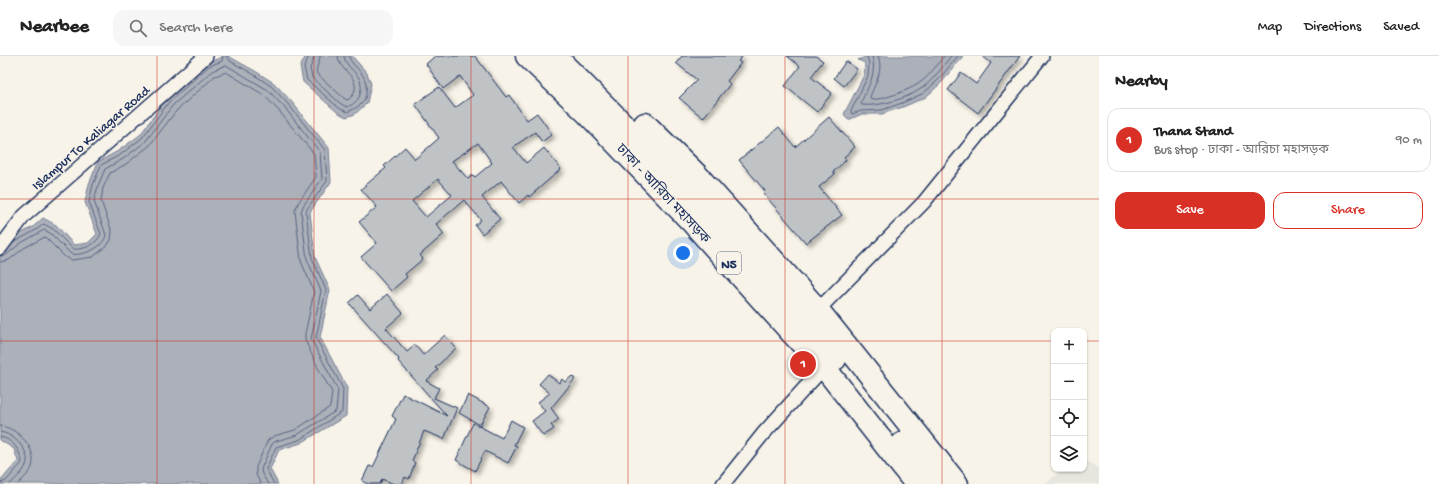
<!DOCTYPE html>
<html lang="en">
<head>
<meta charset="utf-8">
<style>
	:root { --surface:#fff; --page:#f6f6f6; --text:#222; --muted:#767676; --line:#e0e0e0; --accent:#d93025 }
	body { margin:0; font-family:"Gochi Hand","Noto Sans Bengali",sans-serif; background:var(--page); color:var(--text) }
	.controls { position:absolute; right:12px; bottom:12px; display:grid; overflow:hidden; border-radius:8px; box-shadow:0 1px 3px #0004 }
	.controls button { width:36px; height:36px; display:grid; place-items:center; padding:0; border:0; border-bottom:1px solid var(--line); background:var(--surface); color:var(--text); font:20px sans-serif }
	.you { position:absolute; left:683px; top:197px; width:14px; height:14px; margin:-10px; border:3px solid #fff; border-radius:50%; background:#1a73e8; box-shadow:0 0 0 6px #1a73e833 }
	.badge { display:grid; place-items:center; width:26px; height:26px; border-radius:50%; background:var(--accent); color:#fff; font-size:13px; font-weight:700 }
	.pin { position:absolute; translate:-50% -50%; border:2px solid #fff; box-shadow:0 1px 4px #0006 }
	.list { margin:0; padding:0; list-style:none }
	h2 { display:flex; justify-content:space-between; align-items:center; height:52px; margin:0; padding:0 16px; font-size:17px }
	h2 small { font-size:13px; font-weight:400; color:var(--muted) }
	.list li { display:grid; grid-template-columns:26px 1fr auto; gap:12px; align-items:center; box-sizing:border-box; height:64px; margin:0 8px 8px; padding:0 8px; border:1px solid var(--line); border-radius:12px }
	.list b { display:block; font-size:15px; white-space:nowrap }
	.list p { margin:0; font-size:13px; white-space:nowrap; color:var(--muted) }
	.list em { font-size:13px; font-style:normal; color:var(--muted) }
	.actions { display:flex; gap:8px; padding:12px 16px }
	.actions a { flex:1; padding:9px 0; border:1px solid var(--accent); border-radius:12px; text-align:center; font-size:14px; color:var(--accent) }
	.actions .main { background:var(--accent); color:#fff }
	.icon { flex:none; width:22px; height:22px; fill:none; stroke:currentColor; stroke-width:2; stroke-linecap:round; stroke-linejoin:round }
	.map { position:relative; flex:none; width:1099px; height:428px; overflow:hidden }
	header { display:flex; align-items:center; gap:24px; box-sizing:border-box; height:56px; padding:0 20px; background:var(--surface); border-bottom:1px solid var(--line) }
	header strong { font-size:19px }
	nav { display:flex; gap:22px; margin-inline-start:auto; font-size:14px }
	.search { width:280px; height:36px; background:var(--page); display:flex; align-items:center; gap:10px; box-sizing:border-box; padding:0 14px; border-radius:12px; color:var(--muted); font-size:15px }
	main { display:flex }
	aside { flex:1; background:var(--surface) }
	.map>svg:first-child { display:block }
	.built { fill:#e6e5de }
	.water { fill:#acb0b9; stroke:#727c95 }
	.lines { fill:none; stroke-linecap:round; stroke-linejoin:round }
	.shore { stroke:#556382; stroke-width:1 }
	.building { fill:#c0c3c5; stroke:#1b2f5e; fill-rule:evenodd; filter:url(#shadow) }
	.street-casing { stroke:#1b2f5e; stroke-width:16 }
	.highway-casing { stroke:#1b2f5e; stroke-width:25 }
	.street { stroke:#f7f3e8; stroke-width:13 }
	.highway { stroke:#f7f3e8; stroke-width:22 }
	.grid { fill:none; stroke:#c8321e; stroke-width:1; stroke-opacity:0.55 }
	.labels { text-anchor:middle; stroke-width:3; stroke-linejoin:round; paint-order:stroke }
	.shield { fill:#f7f3e8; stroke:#5d6a87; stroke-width:1 }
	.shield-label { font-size:13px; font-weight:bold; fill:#1b2f5e }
	.street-label { font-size:14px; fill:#1b2f5e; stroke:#f7f3e8 }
</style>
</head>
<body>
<header>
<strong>Nearbee</strong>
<div class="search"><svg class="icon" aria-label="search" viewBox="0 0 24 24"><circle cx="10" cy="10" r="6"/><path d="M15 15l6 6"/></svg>Search here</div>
<nav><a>Map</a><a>Directions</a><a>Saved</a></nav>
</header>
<main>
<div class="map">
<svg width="1099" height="428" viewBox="0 0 1099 428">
	<defs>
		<filter id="shadow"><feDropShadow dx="3.5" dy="3.5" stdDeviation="2" flood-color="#0004"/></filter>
	</defs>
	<rect width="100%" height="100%" fill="#f7f3e8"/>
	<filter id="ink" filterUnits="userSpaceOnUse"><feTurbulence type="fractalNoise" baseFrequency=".025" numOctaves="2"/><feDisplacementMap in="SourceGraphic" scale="8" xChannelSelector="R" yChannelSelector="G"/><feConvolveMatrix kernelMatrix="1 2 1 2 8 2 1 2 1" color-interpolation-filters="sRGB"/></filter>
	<g filter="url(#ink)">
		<path class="built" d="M1084,404L1099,412V428H1046L1062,413H1084Z"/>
		<path class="water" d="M224,0H228L255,15L274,27L291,45L329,92L331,126L310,156L315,201L330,234L320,281L347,332L346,360L301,387L279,394L270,413L278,428H0V423L3,422L18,405L14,393L0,384V192L16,180L33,171L43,162L56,169L74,189L88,187L97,178L85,146L89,128L98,106L118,95L140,79L166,43L207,7Z
			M306,0H352L367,17L371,28L367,47L355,58L346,61L337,56L303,26L300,10Z
			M868,0H963L942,26L926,41L903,51L882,58H862L848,64L844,58L864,19L865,7L858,4Z"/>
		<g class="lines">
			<path class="shore" d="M227,0V1L230,5L253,18L271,30L288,48L325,94L327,125L307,153L306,156L312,202L326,234L316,282L343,333L342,356L299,384L276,391L266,413L274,428
				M309,0L304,11L307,24L339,52L347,56C352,54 359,51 363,46C368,39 367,25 362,18C358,12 350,7 349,0
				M314,0L313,5L310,12L312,22L341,48L347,51C353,49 359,44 360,38C360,36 362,32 361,29C361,17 345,12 344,0
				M320,0C320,7 315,11 317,18L345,43L348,44L353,39C354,36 356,32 355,29C354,18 339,14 338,0
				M867,0L869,8L868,20L851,55L852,58L861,55L882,54L902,47L924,37L939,23L958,0
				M872,0C877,20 868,29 861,47L862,49C879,51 909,42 922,32C934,24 942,11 951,0
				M878,0C884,15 875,27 870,41L871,44C885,43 907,35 918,28C929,21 936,10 944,0
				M13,187L36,174L44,168L53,173L73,193C84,194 96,189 101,178L89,146L93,129L101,109L120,99L142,82L169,46L209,10L222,5L223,0
				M0,200L6,199L21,187L44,174L50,177L71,198C84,200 103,192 106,179L94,145L98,130L105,113L123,103L145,86L173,49L212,15L226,9L268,34L284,51L320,96L322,123L303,150L301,156L307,203L321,235L311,283L338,334L336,355L297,379L276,385L272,388L261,413L262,418L268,428
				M0,206L9,204L24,192L45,181L65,201L72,204L93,201L107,190L111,184L112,176L101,145L103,132L110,117L126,108L149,90L177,54L215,20L226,16L264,39L279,55L314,98L316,121L298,147L295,155L301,205L314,236L305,278V284L318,312L332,336L330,351L295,374L274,380L268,384L256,411V419L261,428
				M0,370C17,371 38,393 32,411C30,417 23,423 18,428
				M0,376C13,377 32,396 26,409C24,416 15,423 10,428
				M0,381C13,383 19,394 22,405L21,408L6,425L0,427"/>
		</g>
		<path class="building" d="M435,0H475L506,41L509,39L527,64L537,57L552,78L542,86L535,76L513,91L526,107L544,92L561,113L529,141L528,139L519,147L501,125L482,141L500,163L482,178L475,169L481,164L464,144L436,168L444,178L420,199L423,203L405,218L407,221L391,235L361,201L377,187L359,166L377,151L361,133L386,112L384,110L405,91L415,103L439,82L415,48L439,31L455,52L473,39L460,20L443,33L426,8ZM478,87L492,107L475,121L473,119L468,123L452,105ZM438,123L452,139L426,161L412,145Z
			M682,0H743L738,5L741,7L727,25L730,28L703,62L679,42L697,24L676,7Z
			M787,0H816L823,5L811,21L832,37L817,56L785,30L800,10Z
			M982,0H1020L978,57L948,34L961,17L976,28L991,7Z
			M846,5L857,13L844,30L834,22Z
			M829,61L855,91L844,101L846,104L833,116L835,118L819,131L842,159L806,187L763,137L765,135L739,104L779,71L795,91Z
			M387,238L403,257L386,272L407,296L415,289L423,299L445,279L456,292L435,312L438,314L426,325L439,332L434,342L457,352L444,383L424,375L412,405L415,407L409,423L405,421L402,428H394L382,423L380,428H368L362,425L369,410L373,411L396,363L392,360L403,338L447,360L398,305L399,303L349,247L358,239L370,253Z
			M548,318L559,327L562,323L565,326L572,320L575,323L551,352L559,363L551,369L554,373L543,380L532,365L545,355L538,346L550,337L539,328Z
			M468,339L490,351L480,369L459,357Z
			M511,364L523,371L514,389L517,390L508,407L485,395L475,415L456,404L473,367L502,382Z"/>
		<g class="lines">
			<defs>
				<path id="street" d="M0,192L24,160L206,0
					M818,254L924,146L1042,0
					M723,428L763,378L824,311"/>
				<path id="highway" d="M527,0L588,58L690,164L791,276L824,311L916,428
					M555,0L681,126L790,249L835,303
					M645,68L696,118L818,254L957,428
					M903,387L937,428"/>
			</defs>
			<use href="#street" class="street-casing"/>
			<use href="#highway" class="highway-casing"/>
			<use href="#street" class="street"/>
			<use href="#highway" class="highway"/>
		</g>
	</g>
	<path class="grid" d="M157,0V428M314,0V428M471,0V428M628,0V428M785,0V428M942,0V428M0,143H1099M0,285H1054M1084,285H1099"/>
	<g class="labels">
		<rect class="shield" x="717" y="196" width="24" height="22" rx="3"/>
		<g class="shield-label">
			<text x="729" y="212">N5</text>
		</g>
		<g class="street-label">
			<text transform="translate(90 81) rotate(-41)" y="5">Islampur To Kaliagar Road</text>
			<text transform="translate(664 137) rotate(47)" y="5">ঢাকা - আরিচা মহাসড়ক</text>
		</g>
	</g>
</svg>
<div class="controls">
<button>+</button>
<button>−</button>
<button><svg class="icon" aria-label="locate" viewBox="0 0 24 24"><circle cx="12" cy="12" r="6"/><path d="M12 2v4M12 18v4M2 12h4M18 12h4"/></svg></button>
<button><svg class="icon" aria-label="layers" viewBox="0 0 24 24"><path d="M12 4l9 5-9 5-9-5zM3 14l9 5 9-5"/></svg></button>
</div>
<div class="you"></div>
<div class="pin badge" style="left:803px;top:308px">1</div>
</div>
<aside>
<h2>Nearby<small></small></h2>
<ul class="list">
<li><span class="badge">1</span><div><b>Thana Stand</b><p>Bus stop · ঢাকা - আরিচা মহাসড়ক</p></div><em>90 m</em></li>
</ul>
<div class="actions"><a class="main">Save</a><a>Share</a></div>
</aside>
</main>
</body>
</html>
